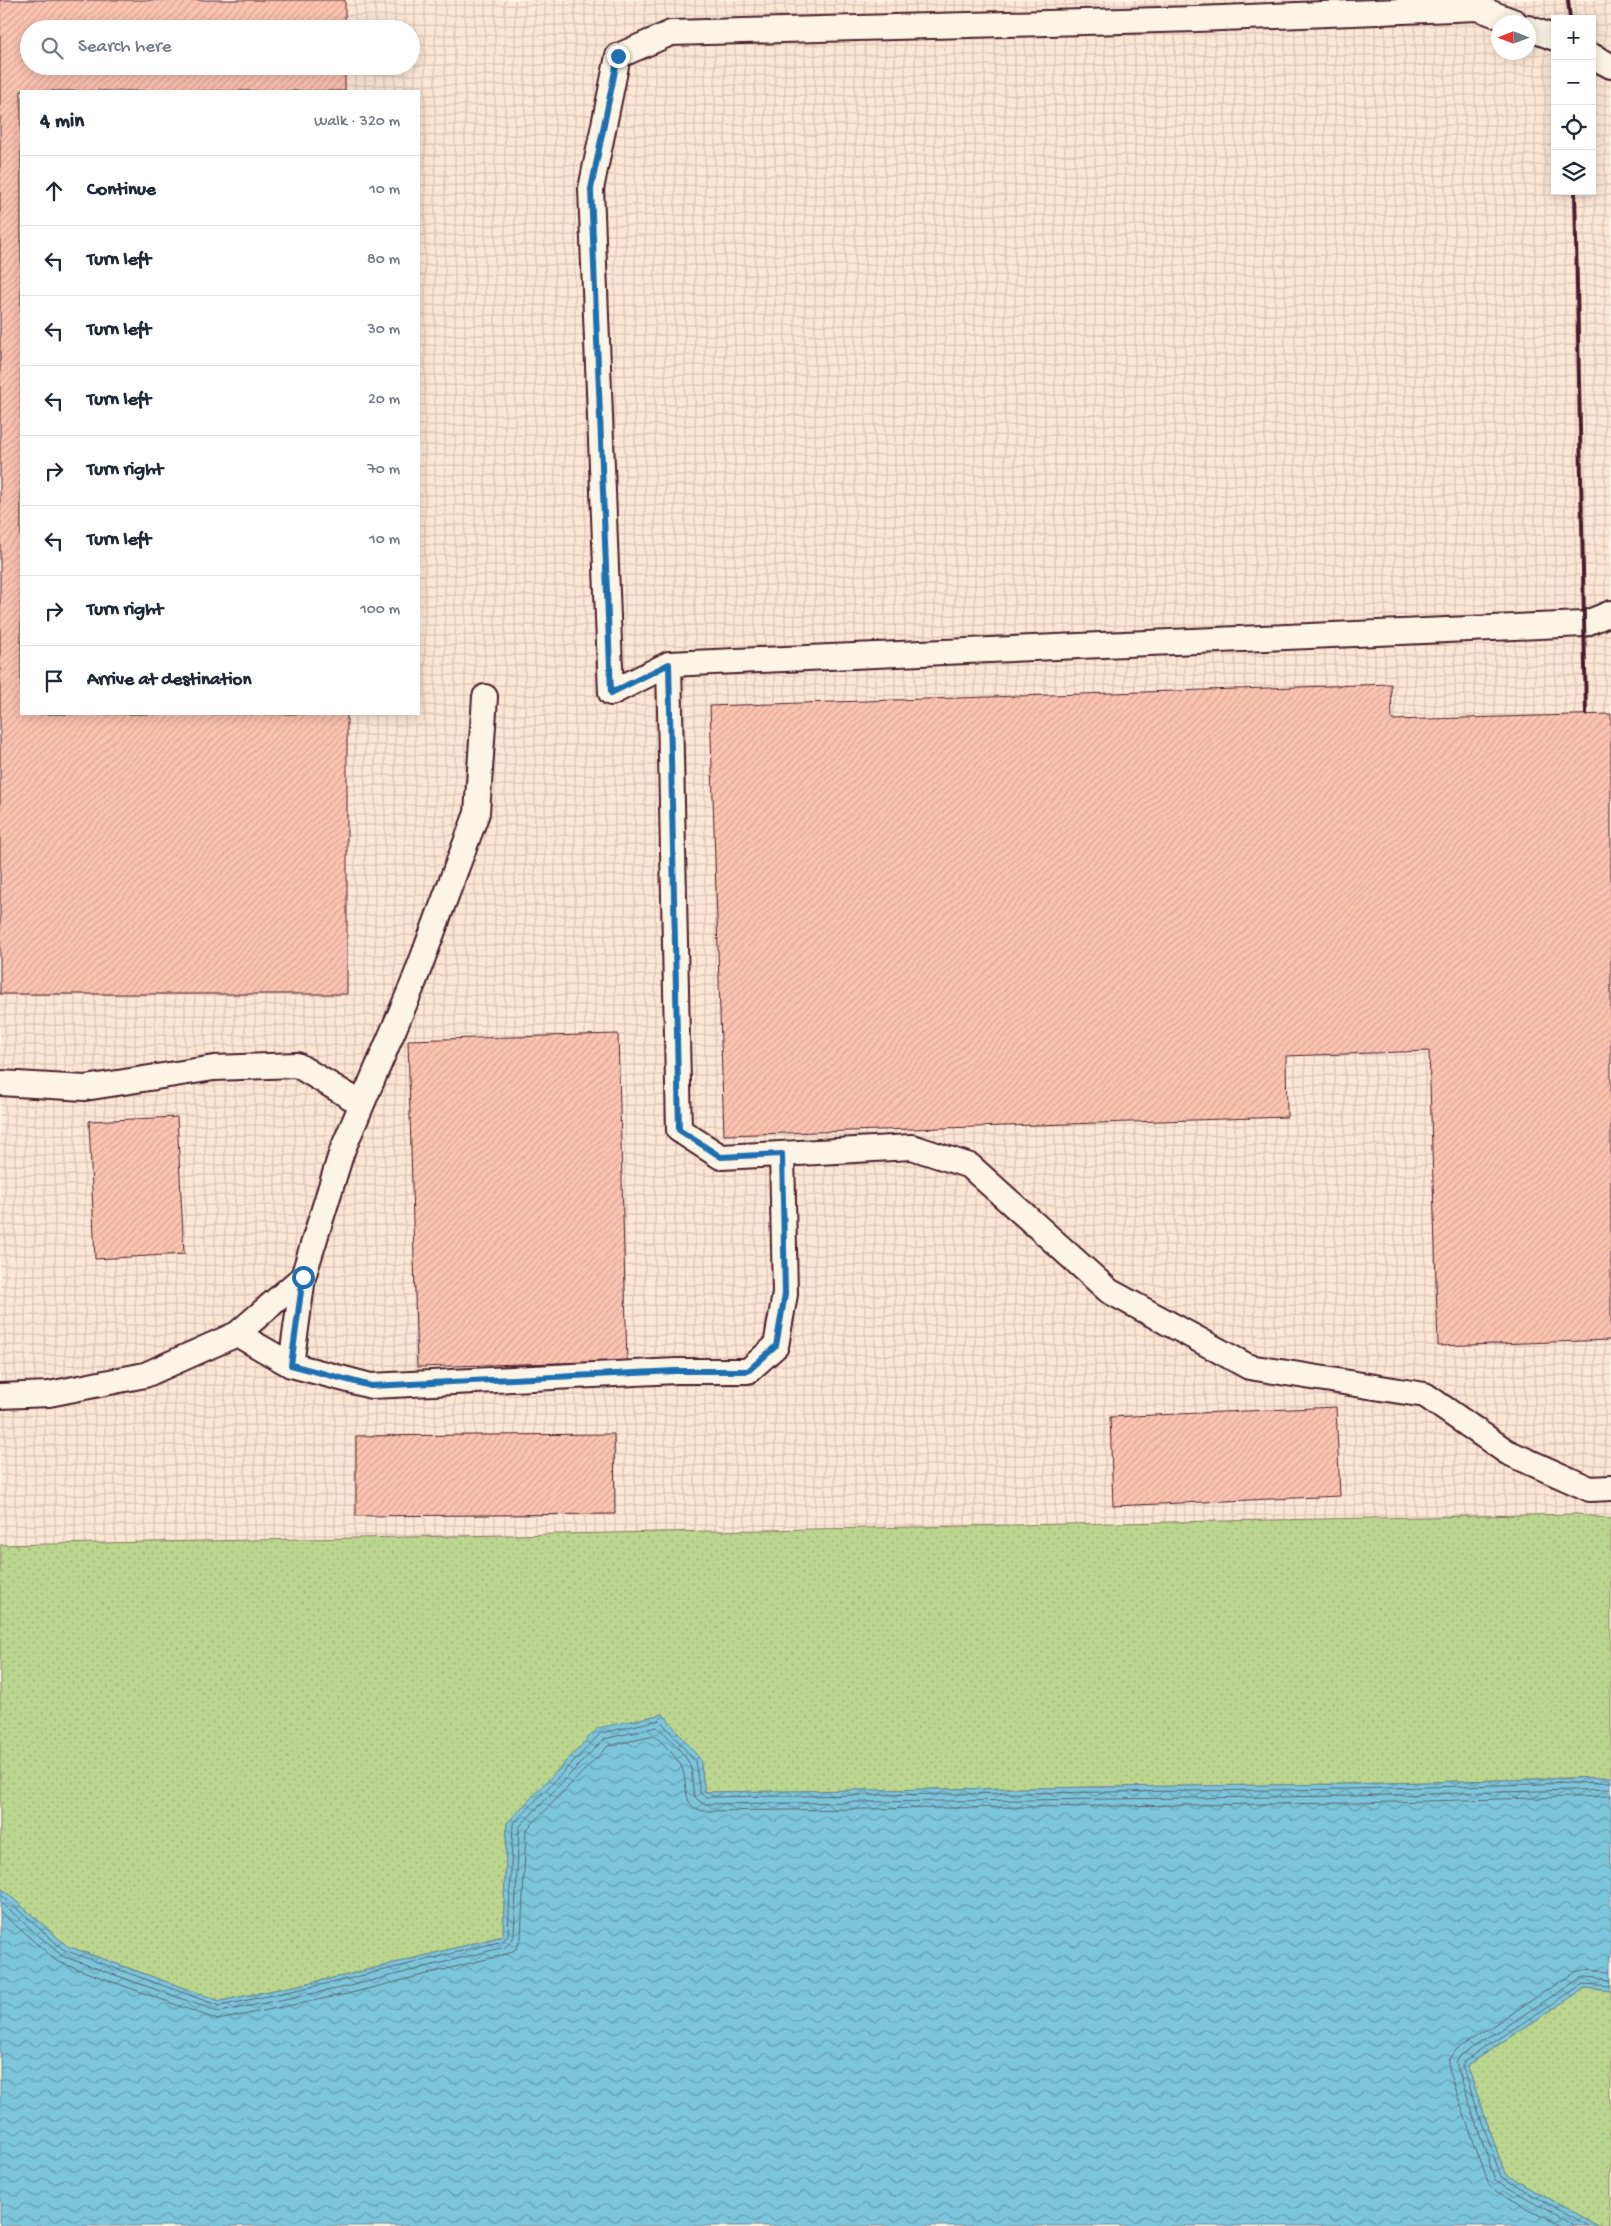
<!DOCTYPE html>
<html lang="en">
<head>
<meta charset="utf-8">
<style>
	:root { --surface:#fff; --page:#f2f2f3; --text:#1f2937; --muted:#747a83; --line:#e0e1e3 }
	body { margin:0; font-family:"Gochi Hand",sans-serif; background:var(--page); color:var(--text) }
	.controls { position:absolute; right:15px; top:15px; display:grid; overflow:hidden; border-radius:0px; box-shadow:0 2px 12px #0003 }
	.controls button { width:45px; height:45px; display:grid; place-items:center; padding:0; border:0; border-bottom:1px solid var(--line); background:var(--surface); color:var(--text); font:25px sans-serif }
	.compass { position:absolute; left:1491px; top:15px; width:45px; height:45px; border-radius:50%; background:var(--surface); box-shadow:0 2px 12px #0003; rotate:270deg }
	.stop { position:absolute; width:15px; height:15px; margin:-11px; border:4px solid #1f6fb2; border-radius:50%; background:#fff }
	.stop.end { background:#1f6fb2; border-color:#fff; box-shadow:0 1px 5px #0008 }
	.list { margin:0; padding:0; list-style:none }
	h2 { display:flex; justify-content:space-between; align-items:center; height:65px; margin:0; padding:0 20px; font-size:21px }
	h2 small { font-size:16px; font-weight:400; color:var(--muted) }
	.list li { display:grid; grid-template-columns:32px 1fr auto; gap:15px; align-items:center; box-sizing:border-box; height:70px; padding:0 20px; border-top:1px solid var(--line) }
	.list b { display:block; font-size:19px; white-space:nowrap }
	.list em { font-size:16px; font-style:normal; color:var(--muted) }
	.icon { flex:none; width:28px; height:28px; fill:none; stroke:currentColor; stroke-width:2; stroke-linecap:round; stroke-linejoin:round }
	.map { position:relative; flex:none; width:1611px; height:2226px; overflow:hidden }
	.search { position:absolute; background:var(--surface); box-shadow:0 2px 12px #0003; left:20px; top:20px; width:400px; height:55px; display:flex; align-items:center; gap:12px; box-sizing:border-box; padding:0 18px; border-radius:28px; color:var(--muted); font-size:19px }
	.panel { position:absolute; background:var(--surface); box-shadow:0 2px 12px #0003; left:20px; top:90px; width:400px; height:625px; border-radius:0px }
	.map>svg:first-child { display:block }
	.industrial { fill:url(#industrial-grid); fill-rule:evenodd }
	.grass { fill:url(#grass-dots); stroke:#827a5c }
	.water { fill:url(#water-waves); stroke:#678395 }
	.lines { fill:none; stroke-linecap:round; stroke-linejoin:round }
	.shore { stroke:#5e6272; stroke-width:1 }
	.building { fill:url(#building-hatch); stroke:#4a1f2b }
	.lane-casing { stroke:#4a1f2b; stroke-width:28 }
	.lane { stroke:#fcf5e5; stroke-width:24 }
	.rail { stroke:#4a1f2b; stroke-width:4 }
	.route { stroke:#1f6fb2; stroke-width:6 }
</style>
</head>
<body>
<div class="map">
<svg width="1611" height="2226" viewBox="0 0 1611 2226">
	<defs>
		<pattern id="industrial-grid" width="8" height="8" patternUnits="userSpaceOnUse" patternTransform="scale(1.25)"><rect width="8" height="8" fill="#fce6d5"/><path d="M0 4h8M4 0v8" fill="none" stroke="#dac5b7"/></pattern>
		<pattern id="grass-dots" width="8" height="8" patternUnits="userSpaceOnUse" patternTransform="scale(1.25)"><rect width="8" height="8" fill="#bbd68e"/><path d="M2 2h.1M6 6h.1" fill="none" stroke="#a2b77b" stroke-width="1.8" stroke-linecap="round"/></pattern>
		<pattern id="water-waves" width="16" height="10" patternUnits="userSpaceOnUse" patternTransform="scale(1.25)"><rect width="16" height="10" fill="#7bc6dc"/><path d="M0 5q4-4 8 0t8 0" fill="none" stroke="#67a0b3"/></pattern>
		<pattern id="building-hatch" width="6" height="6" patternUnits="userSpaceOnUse" patternTransform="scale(1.25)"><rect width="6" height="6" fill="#fcc3b1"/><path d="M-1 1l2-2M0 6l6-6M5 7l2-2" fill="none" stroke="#daa798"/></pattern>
	</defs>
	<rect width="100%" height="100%" fill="#fcf5e5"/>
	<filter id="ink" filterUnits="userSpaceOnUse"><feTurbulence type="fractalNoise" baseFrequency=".02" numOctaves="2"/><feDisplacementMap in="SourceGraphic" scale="10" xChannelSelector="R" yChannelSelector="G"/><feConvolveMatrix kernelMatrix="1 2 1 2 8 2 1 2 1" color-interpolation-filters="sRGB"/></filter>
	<g filter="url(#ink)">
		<path class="industrial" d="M0,0H1611V1519L1578,1514L0,1545ZM1555,19H1592V191H1555ZM1498,22H1528V52H1498ZM29,29H411V66H29ZM21,91H419V714H21Z"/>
		<path class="grass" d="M1578,1514L1611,1519V1777L1352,1784L705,1792L700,1759L507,1823L503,1936L343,1976L220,2001L67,1946L0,1887V1545Z
			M1585,1988L1611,1991V2226H1599L1505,2174L1467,2065Z"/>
		<path class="water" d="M663,1714L700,1759L705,1792L1352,1784L1611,1777V1991L1585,1988L1467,2065L1505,2174L1599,2226H0V1887L67,1946L220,2001L343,1976L503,1936L507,1823L598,1728Z"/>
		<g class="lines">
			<path class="shore" d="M0,1894L64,1950L220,2006L344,1980L503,1941L508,1935L513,1824L601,1733L660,1720L695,1761L700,1793L706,1797L1352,1789L1611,1782
				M0,1902L62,1956L219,2012L346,1987L505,1947L511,1942L514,1936L519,1827L604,1739L657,1727C665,1732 684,1754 689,1763C696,1776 686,1800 706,1804L1352,1796L1611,1789
				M0,1912L58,1962L218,2020L347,1994L507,1954L516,1949L521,1938L526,1830L608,1746L654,1736C660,1739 680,1761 682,1768C689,1784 680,1808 705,1811L1352,1803L1611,1796
				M1560,2226L1495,2190L1489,2185L1449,2072V2060L1457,2049L1575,1972L1584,1970L1611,1972
				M1576,2226L1495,2180L1456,2063L1461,2055L1579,1979L1586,1977L1611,1980
				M1589,2226L1501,2177L1462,2065L1465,2060L1583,1984L1611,1986"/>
		</g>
		<path class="building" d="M0,0H345V29H29V66H345V91H21V714H347V994H0Z
			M1391,684L1392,720L1611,714V1340L1438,1346L1429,1051L1286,1056L1287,1117L724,1135L710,706Z
			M618,1034L627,1361L417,1367L408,1040Z
			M177,1117L184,1254L95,1259L89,1121Z
			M1336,1407L1340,1496L1113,1506L1110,1417Z
			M614,1434L615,1514L356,1516V1436Z"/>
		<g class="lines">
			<defs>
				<path id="lane" d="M1515,22L1478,8L1197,19L671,33L618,56L591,189L611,693L669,664L1584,624L1611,613
					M1528,28L1555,38
					M1592,56L1611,66
					M669,664L679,1130L721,1157L912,1147L970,1166L1109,1291L1249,1367L1425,1395L1507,1452L1590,1489L1611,1488
					M0,1083L85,1088L214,1068L297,1065L362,1104
					M237,1334L291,1365L371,1386L676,1371H748L776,1346L785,1294L782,1154
					M291,1365L303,1277
					M0,1396L49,1394L145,1375L237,1334L303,1277L342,1151L413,984L477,813L485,697"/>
			</defs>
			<use href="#lane" class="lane-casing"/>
			<use href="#lane" class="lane"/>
			<path class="rail" d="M1568,0L1570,19
				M1575,191L1586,714"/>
		</g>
	</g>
	<g class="lines" filter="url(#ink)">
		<path class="route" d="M303,1277L291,1365L371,1386L676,1371H748L776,1346L785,1294L782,1154L721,1157L679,1130L669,664L611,693L591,189L618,56"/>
	</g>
</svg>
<div class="controls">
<button>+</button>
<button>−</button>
<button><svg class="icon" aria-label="locate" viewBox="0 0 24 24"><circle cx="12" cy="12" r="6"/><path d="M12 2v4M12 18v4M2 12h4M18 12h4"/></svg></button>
<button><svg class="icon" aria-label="layers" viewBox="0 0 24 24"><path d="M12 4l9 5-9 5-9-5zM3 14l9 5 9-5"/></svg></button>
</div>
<svg class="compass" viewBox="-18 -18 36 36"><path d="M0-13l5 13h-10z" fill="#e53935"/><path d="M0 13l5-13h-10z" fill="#747a83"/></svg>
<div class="stop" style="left:303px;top:1277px"></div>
<div class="stop end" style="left:618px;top:56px"></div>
<div class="search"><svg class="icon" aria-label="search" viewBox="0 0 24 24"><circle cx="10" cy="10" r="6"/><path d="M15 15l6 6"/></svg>Search here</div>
<section class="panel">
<h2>4 min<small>Walk · 320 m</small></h2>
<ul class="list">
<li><svg class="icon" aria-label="ahead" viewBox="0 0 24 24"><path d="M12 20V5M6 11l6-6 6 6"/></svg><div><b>Continue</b></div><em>10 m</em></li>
<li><svg class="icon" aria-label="left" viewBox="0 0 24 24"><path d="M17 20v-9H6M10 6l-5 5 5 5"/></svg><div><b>Turn left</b></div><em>80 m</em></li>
<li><svg class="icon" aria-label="left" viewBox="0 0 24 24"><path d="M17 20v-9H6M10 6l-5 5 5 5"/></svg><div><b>Turn left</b></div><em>30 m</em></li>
<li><svg class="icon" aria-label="left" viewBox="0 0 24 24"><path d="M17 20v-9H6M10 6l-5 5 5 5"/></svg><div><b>Turn left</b></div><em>20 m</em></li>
<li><svg class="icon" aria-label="right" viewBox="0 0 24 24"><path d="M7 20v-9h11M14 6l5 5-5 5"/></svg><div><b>Turn right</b></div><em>70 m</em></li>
<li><svg class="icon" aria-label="left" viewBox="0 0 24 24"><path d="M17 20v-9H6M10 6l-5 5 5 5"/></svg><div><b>Turn left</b></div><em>10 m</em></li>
<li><svg class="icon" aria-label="right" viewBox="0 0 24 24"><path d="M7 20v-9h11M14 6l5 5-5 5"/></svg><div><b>Turn right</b></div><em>100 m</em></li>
<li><svg class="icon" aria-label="arrive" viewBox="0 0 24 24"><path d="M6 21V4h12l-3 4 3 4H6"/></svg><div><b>Arrive at destination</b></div></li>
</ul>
</section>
</div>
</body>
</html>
